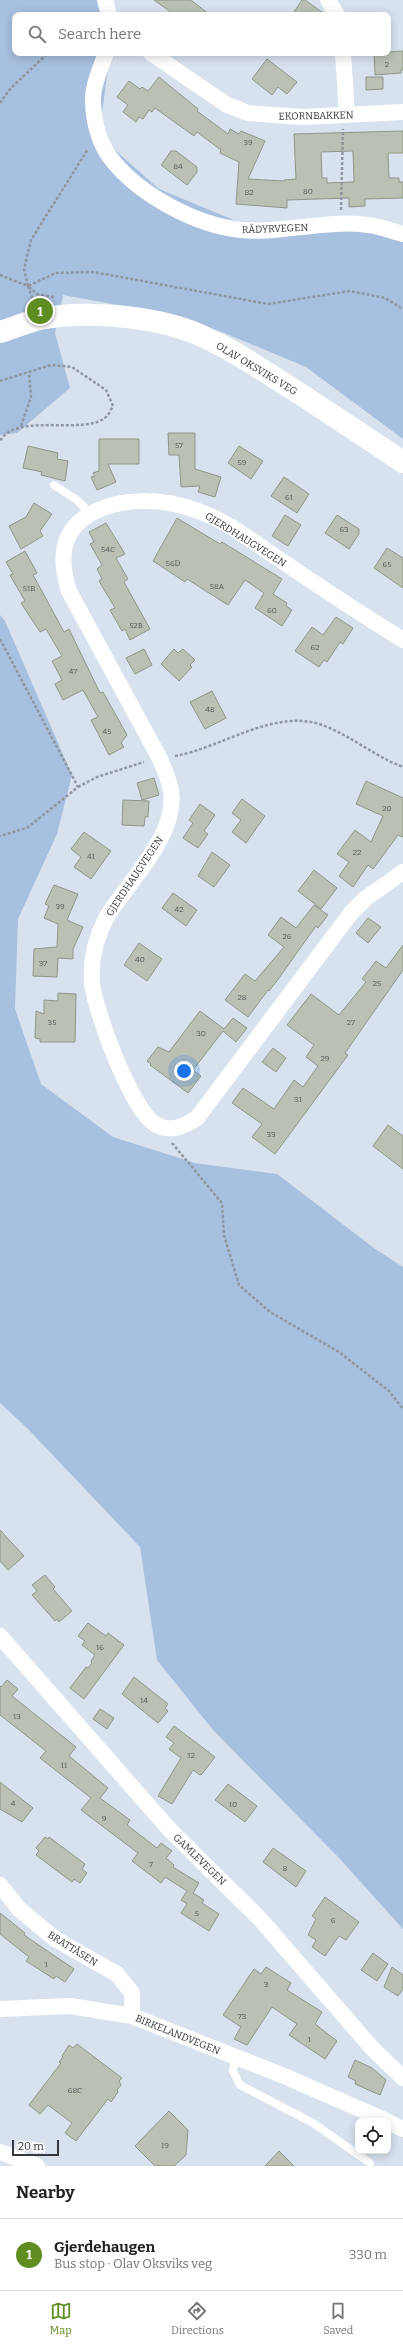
<!DOCTYPE html>
<html lang="en">
<head>
<meta charset="utf-8">
<style>
	:root { --surface:#fff; --page:#f2f2f2; --text:#222; --muted:#767676; --line:#e0e0e0; --accent:#608d21 }
	body { margin:0; font-family:Bitter,serif; background:var(--page); color:var(--text) }
	.controls { position:absolute; right:12px; bottom:12px; display:grid; overflow:hidden; border-radius:8px; box-shadow:0 2px 10px #0003 }
	.controls button { width:36px; height:36px; display:grid; place-items:center; padding:0; border:0; border-bottom:1px solid var(--line); background:var(--surface); color:var(--text); font:20px sans-serif }
	.scale { position:absolute; left:12px; bottom:10px; width:47px; box-sizing:border-box; padding-left:4px; border:2px solid #34383c; border-top:0; font-size:11px; line-height:14px; white-space:nowrap; color:#34383c; -webkit-text-stroke:3px #fff; paint-order:stroke }
	.you { position:absolute; left:184px; top:1071px; width:14px; height:14px; margin:-10px; border:3px solid #fff; border-radius:50%; background:#1a73e8; box-shadow:0 0 0 6px #1a73e833 }
	.badge { display:grid; place-items:center; width:26px; height:26px; border-radius:50%; background:var(--accent); color:#fff; font-size:13px; font-weight:700 }
	.pin { position:absolute; translate:-50% -50%; border:2px solid #fff; box-shadow:0 1px 4px #0006 }
	.list { margin:0; padding:0; list-style:none }
	h2 { display:flex; justify-content:space-between; align-items:center; height:52px; margin:0; padding:0 16px; font-size:17px }
	h2 small { font-size:13px; font-weight:400; color:var(--muted) }
	.list li { display:grid; grid-template-columns:26px 1fr auto; gap:12px; align-items:center; box-sizing:border-box; height:72px; padding:0 16px; border-top:1px solid var(--line) }
	.list b { display:block; font-size:15px; white-space:nowrap }
	.list p { margin:0; font-size:13px; white-space:nowrap; color:var(--muted) }
	.list em { font-size:13px; font-style:normal; color:var(--muted) }
	.icon { flex:none; width:22px; height:22px; fill:none; stroke:currentColor; stroke-width:2; stroke-linecap:round; stroke-linejoin:round }
	.map { position:relative; flex:none; width:403px; height:2166px; overflow:hidden }
	.search { position:absolute; background:var(--surface); box-shadow:0 2px 10px #0003; left:12px; right:12px; top:12px; height:44px; display:flex; align-items:center; gap:10px; box-sizing:border-box; padding:0 14px; border-radius:8px; color:var(--muted); font-size:15px }
	.sheet { height:124px; background:var(--surface) }
	nav { display:flex; justify-content:space-around; align-items:center; box-sizing:border-box; height:56px; border-top:1px solid var(--line); background:var(--surface); font-size:11px; color:var(--muted) }
	nav a { display:grid; justify-items:center; gap:2px }
	nav .on { color:var(--accent) }
	.map>svg:first-child { display:block }
	.green { fill:#a8c0df }
	.building { fill:#bac1b4; stroke:#8f9689; fill-rule:evenodd }
	.lines { fill:none; stroke-linecap:round; stroke-linejoin:round }
	.path { stroke:#9097a0; stroke-width:2.5; stroke-dasharray:3 2; stroke-linecap:butt }
	.lane { stroke:#fff; stroke-width:8 }
	.street { stroke:#fff; stroke-width:16 }
	.secondary { stroke:#fff; stroke-width:22 }
	.labels { text-anchor:middle; stroke-width:3; stroke-linejoin:round; paint-order:stroke }
	.number-label { font-size:8px; fill:#565a5a }
	.street-label { font-size:10px; fill:#34383c; stroke:#fff }
</style>
</head>
<body>
<div class="map">
<svg width="403" height="2166" viewBox="0 0 403 2166">
	<rect width="100%" height="100%" fill="#d8e2ee"/>
	<path class="green" d="M0,0H100L105,15H15V53H110L99,136L159,189L241,223L330,228L403,236V439L306,367L222,332L145,310L63,295L55,333L70,388L17,433L0,435Z
		M0,615L5,621L72,775L57,834L18,919L15,1009L41,1084L113,1137L195,1163L277,1174L374,1248L403,1267V1929L339,1858L213,1730L157,1660L140,1547L28,1429L0,1403Z"/>
	<path class="building" d="M154,0H191L210,15H175Z
		M302,0H305L326,15H292Z
		M403,51V70H401V73L375,75L374,53Z
		M267,59L297,82L287,94L278,87L272,95L252,79Z
		M159,77L198,109L197,111L228,134L230,129L239,134L241,131L265,141L248,179L284,181V180L296,179L294,134L403,131V153H388L389,178H399V182H403V198L365,199V206L349,207V198L287,200V208L236,204L239,162L220,153L221,150L197,132L194,136L155,108L152,112L149,110L143,119L139,117L136,122L123,112L128,105L117,97L129,81L140,89L142,87L148,91ZM353,151L354,182L327,183V178H322L321,152Z
		M366,77H383V89L366,90Z
		M171,151H176L197,167V172L187,185L161,165Z
		M168,433H195V469L221,477L215,497L198,492L200,486L181,487L179,455H169Z
		M99,439H139V464H108L116,482L97,490L91,477L95,476L93,473L99,471Z
		M28,446L58,453L57,459L68,461L65,481L41,475L42,472L23,468Z
		M239,446L263,461L251,479L228,463Z
		M284,477L309,494L297,513L271,496Z
		M34,503L52,514L40,531L43,536L21,549L9,526L26,517Z
		M285,515L301,525L288,546L272,536Z
		M337,515L359,529V534L349,549L325,533Z
		M177,518L220,544L222,542L282,579L273,594L287,603L286,606L292,610L282,626L255,608L264,593L245,580L228,605L187,579L185,582L153,561Z
		M106,523L125,554L116,558L128,579L124,582L150,629L130,640L125,629L122,631L110,610L115,608L99,581L102,579L97,569L102,565L90,544L94,542L89,532Z
		M387,548L403,558V588L374,568Z
		M25,551L37,573L33,575L38,584L64,632L69,629L100,693L103,692L127,735L121,743L124,747L109,755L91,720L98,717L83,690L63,700L55,684L62,680L52,661L62,656L46,629L40,632L21,603L25,601L10,575L13,574L6,562Z
		M336,617L353,628L343,644L340,642L327,662L324,660L319,667L295,651L312,627L323,635Z
		M144,649L152,665L135,674L126,658Z
		M174,649L178,653L183,649L195,660L190,665L192,667L179,681L161,664Z
		M212,691L226,718L205,729L190,702Z
		M154,778L159,795L142,800L137,783Z
		M366,781L403,798V837L398,835L373,869L368,865L353,887L339,876L349,862L337,854L355,830L371,842L383,816L356,804Z
		M242,799L265,816L246,843L232,832L241,820L232,813Z
		M123,800L149,801L148,817H145L144,826L122,825Z
		M200,804L215,815L204,831L208,834L198,848L183,838L193,823L189,820Z
		M84,832L111,851L91,879L74,867L81,857L71,849Z
		M212,852L230,865L214,887L198,876Z
		M314,870L337,888L321,909L298,891Z
		M54,885L78,894L67,920L83,927L73,949V959L58,958L57,977L33,976L34,949L57,947L58,924L44,918L49,906L45,904Z
		M173,893L197,910L186,926L162,908Z
		M314,905L328,915L318,928L316,926L279,978L269,991L268,990L248,1017L225,1000L245,974L255,981L284,947L268,935L281,917L296,928Z
		M368,918L381,927L368,943L356,933Z
		M139,943L162,959L147,981L124,965Z
		M403,945V970L345,1053L348,1055L275,1154L252,1137L262,1124L232,1103L243,1088L274,1109L294,1080L303,1087L318,1066L306,1057L314,1045L287,1025L311,994L339,1015L366,982L362,979L376,961L386,968Z
		M58,993L76,994L75,1042H40V1039L35,1038L36,1011L44,1014V1000L58,1001Z
		M200,1011L224,1029L233,1018L247,1028L236,1042L223,1031L193,1070L201,1076L188,1093L150,1065L151,1064L147,1061L158,1047L169,1052Z
		M273,1048L286,1058L276,1072L262,1062Z
		M388,1125L403,1136V1169L373,1146Z
		M0,1530L24,1556L8,1570L0,1561Z
		M45,1575L55,1587L53,1589L72,1611L59,1622L57,1619L55,1621L32,1595L37,1591L32,1585Z
		M88,1623L106,1636L108,1633L124,1645L84,1699L70,1688L86,1667L88,1668L92,1663L91,1661L95,1655L82,1645L85,1641L78,1636Z
		M134,1677L168,1704L165,1708L168,1711L158,1723L122,1694Z
		M7,1680L18,1689L12,1696L76,1747L69,1756L108,1788L100,1798L130,1820L127,1825L157,1848L161,1843L172,1851L166,1858L174,1865L173,1867L199,1883L193,1893L204,1900L202,1903L219,1914L209,1931L181,1913L187,1904L181,1900L187,1891L165,1877L161,1883L132,1861L138,1853L81,1810L91,1798L40,1758L46,1751L0,1715V1686L1,1687Z
		M100,1709L114,1718L107,1729L93,1719Z
		M174,1726L215,1757L202,1774L200,1775L193,1770L172,1804L158,1796L181,1758L169,1749L174,1743L166,1737Z
		M0,1782L33,1808L22,1822L0,1809Z
		M228,1784L257,1806L245,1822L215,1800Z
		M45,1837L48,1839L49,1837L85,1864L82,1869L87,1873L80,1883L74,1879L72,1882L36,1855L39,1851L36,1848Z
		M273,1848L306,1871L296,1887L263,1862Z
		M325,1897L359,1922L346,1940L339,1936L325,1956L312,1947L316,1940L308,1935L316,1919L312,1916Z
		M0,1913L25,1933L24,1935L74,1969L65,1982L56,1976L54,1979L26,1961L29,1957L0,1934Z
		M373,1953L388,1964L377,1981L361,1970Z
		M266,1967L291,1983L287,1990L322,2012L315,2024L337,2041L325,2059L289,2035L297,2024L272,2007L247,2045L234,2039L241,2027L223,2015L254,1969L261,1974Z
		M392,1967L403,1975V1989L398,1996L384,1987Z
		M77,2044L122,2078L119,2081L121,2085L117,2090L118,2092L111,2102L108,2099L76,2141L65,2133L72,2123L48,2105L40,2114L29,2105L61,2063L59,2062L63,2057L62,2056L69,2045L73,2048Z
		M355,2060L372,2068L386,2080L380,2095L355,2084L356,2081L348,2077Z
		M169,2111L188,2130L186,2155L174,2166H155L135,2146Z
		M279,2151L294,2166H265Z"/>
	<g class="lines">
		<path class="path" d="M0,103L11,88L48,53
			M341,210L343,129
			M0,275L28,286L34,303
			M28,286L24,269L31,240L88,149
			M54,297L37,294L28,286L56,273L93,272L268,304L350,291L385,298L403,309
			M0,381L51,365L72,367L106,390L113,406C111,409 109,414 107,416C87,437 17,411 0,441
			M21,426L31,397L29,372
			M0,639L78,787L27,828L0,836
			M175,756C221,748 275,708 322,725C350,735 374,756 403,767
			M78,787L97,777L144,762
			M172,1143L222,1203L224,1235L239,1285L270,1312L339,1352L389,1391L403,1409"/>
		<path class="lane" d="M54,485L77,500L91,514
			M236,2057L233,2071L240,2085L313,2123L370,2163"/>
		<path class="street" d="M105,0L109,15
			M328,0L337,15
			M106,53C101,67 93,84 93,99C93,118 98,141 109,156C137,194 195,225 241,230C282,234 327,219 368,225C379,226 392,231 403,234
			M151,53L227,105L248,113L302,117L403,112
			M343,53L347,114
			M403,640C361,614 320,587 279,559C253,542 227,521 198,511C164,498 119,496 87,516C59,534 60,563 69,591L160,759C164,769 169,779 171,791C178,835 128,882 106,918C96,938 90,959 92,983C95,1011 131,1109 155,1124C170,1133 183,1127 197,1118L351,913L366,898L403,872
			M0,1636L169,1829L260,1919L372,2048L403,2078
			M0,1885L19,1909L55,1939L117,1974L132,1993V2016
			M0,2009L70,2006L132,2016L284,2076L387,2121
			M388,2122L403,2129
			M0,2152L37,2166"/>
		<path class="secondary" d="M0,332C13,328 27,322 40,319C86,310 152,316 195,333C231,348 262,370 294,390C331,414 367,438 403,462"/>
	</g>
	<g class="labels">
		<g class="number-label">
			<text x="387" y="67">2</text>
			<text x="248" y="145">39</text>
			<text x="178" y="169">84</text>
			<text x="308" y="194">80</text>
			<text x="249" y="195">82</text>
			<text x="179" y="448">57</text>
			<text x="242" y="465">59</text>
			<text x="289" y="500">61</text>
			<text x="344" y="532">63</text>
			<text x="108" y="552">54C</text>
			<text x="173" y="566">56D</text>
			<text x="387" y="567">65</text>
			<text x="217" y="589">58A</text>
			<text x="29" y="591">51B</text>
			<text x="272" y="613">60</text>
			<text x="136" y="628">52B</text>
			<text x="315" y="650">62</text>
			<text x="73" y="674">47</text>
			<text x="210" y="712">48</text>
			<text x="107" y="734">45</text>
			<text x="387" y="811">20</text>
			<text x="357" y="855">22</text>
			<text x="91" y="859">41</text>
			<text x="60" y="909">39</text>
			<text x="179" y="912">42</text>
			<text x="287" y="939">26</text>
			<text x="140" y="962">40</text>
			<text x="43" y="966">37</text>
			<text x="377" y="986">25</text>
			<text x="242" y="1000">28</text>
			<text x="52" y="1025">35</text>
			<text x="351" y="1025">27</text>
			<text x="201" y="1036">30</text>
			<text x="325" y="1061">29</text>
			<text x="298" y="1102">31</text>
			<text x="271" y="1137">33</text>
			<text x="100" y="1650">16</text>
			<text x="144" y="1703">14</text>
			<text x="17" y="1719">13</text>
			<text x="191" y="1758">12</text>
			<text x="64" y="1768">11</text>
			<text x="13" y="1806">4</text>
			<text x="233" y="1807">10</text>
			<text x="104" y="1821">9</text>
			<text x="151" y="1867">7</text>
			<text x="285" y="1871">8</text>
			<text x="197" y="1916">5</text>
			<text x="333" y="1923">6</text>
			<text x="46" y="1967">1</text>
			<text x="266" y="1987">3</text>
			<text x="242" y="2019">73</text>
			<text x="309" y="2042">1</text>
			<text x="75" y="2093">68C</text>
			<text x="165" y="2148">19</text>
		</g>
		<g class="street-label">
			<text transform="translate(316 115) rotate(-1)" y="4">EKORNBAKKEN</text>
			<text transform="translate(275 228) rotate(-2)" y="4">RÅDYRVEGEN</text>
			<text transform="translate(257 368) rotate(31)" y="4">OLAV OKSVIKS VEG</text>
			<text transform="translate(246 539) rotate(32)" y="4">GJERDHAUGVEGEN</text>
			<text transform="translate(134 876) rotate(-56)" y="4">GJERDHAUGVEGEN</text>
			<text transform="translate(200 1859) rotate(44)" y="4">GAMLEVEGEN</text>
			<text transform="translate(73 1948) rotate(32)" y="4">BRATTÅSEN</text>
			<text transform="translate(178 2034) rotate(22)" y="4">BIRKELANDVEGEN</text>
		</g>
	</g>
</svg>
<div class="controls">
<button><svg class="icon" aria-label="locate" viewBox="0 0 24 24"><circle cx="12" cy="12" r="6"/><path d="M12 2v4M12 18v4M2 12h4M18 12h4"/></svg></button>
</div>
<div class="scale">20 m</div>
<div class="you"></div>
<div class="pin badge" style="left:40px;top:311px">1</div>
<div class="search"><svg class="icon" aria-label="search" viewBox="0 0 24 24"><circle cx="10" cy="10" r="6"/><path d="M15 15l6 6"/></svg>Search here</div>
</div>
<section class="sheet">
<h2>Nearby<small></small></h2>
<ul class="list">
<li><span class="badge">1</span><div><b>Gjerdehaugen</b><p>Bus stop · Olav Oksviks veg</p></div><em>330 m</em></li>
</ul>
</section>
<nav>
<a class="on"><svg class="icon" aria-label="map" viewBox="0 0 24 24"><path d="M3 6l6-2 6 2 6-2v14l-6 2-6-2-6 2zM9 4v14M15 6v14"/></svg>Map</a>
<a><svg class="icon" aria-label="directions" viewBox="0 0 24 24"><path d="M12 3l9 9-9 9-9-9zM9 14v-3h6M13 9l2 2-2 2"/></svg>Directions</a>
<a><svg class="icon" aria-label="saved" viewBox="0 0 24 24"><path d="M7 4h10v16l-5-4-5 4z"/></svg>Saved</a>
</nav>
</body>
</html>
